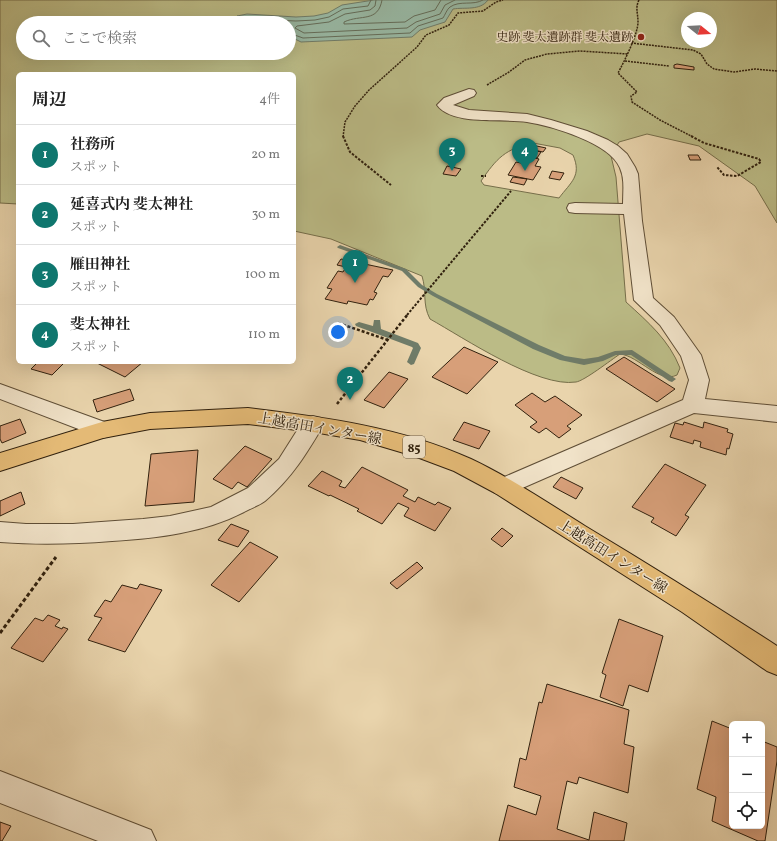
<!DOCTYPE html>
<html lang="ja">
<head>
<meta charset="utf-8">
<style>
	:root { --surface:#fff; --page:#f2f2f2; --text:#222; --muted:#767676; --line:#e0e0e0; --accent:#0f766e }
	body { margin:0; font-family:Vollkorn,"Noto Serif JP",serif; background:var(--page); color:var(--text) }
	.controls { position:absolute; right:12px; bottom:12px; display:grid; overflow:hidden; border-radius:6px; box-shadow:0 4px 16px #0002 }
	.controls button { width:36px; height:36px; display:grid; place-items:center; padding:0; border:0; border-bottom:1px solid var(--line); background:var(--surface); color:var(--text); font:20px sans-serif }
	.compass { position:absolute; left:681px; top:12px; width:36px; height:36px; border-radius:50%; background:var(--surface); box-shadow:0 4px 16px #0002; rotate:108deg }
	.you { position:absolute; left:338px; top:332px; width:14px; height:14px; margin:-10px; border:3px solid #fff; border-radius:50%; background:#1a73e8; box-shadow:0 0 0 6px #1a73e833 }
	.badge { display:grid; place-items:center; width:26px; height:26px; border-radius:50%; background:var(--accent); color:#fff; font-size:13px; font-weight:700 }
	.pin { position:absolute; translate:-50% -33px; filter:drop-shadow(0 1px 2px #0008) }
	.pin::after { content:''; position:absolute; top:21px; width:14px; height:12px; background:inherit; clip-path:polygon(0 0,100% 0,50% 100%) }
	.list { margin:0; padding:0; list-style:none }
	h2 { display:flex; justify-content:space-between; align-items:center; height:52px; margin:0; padding:0 16px; font-size:17px }
	h2 small { font-size:13px; font-weight:400; color:var(--muted) }
	.list li { display:grid; grid-template-columns:26px 1fr auto; gap:12px; align-items:center; box-sizing:border-box; height:60px; padding:0 16px; border-top:1px solid var(--line) }
	.list b { display:block; font-size:15px; white-space:nowrap }
	.list p { margin:0; font-size:13px; white-space:nowrap; color:var(--muted) }
	.list em { font-size:13px; font-style:normal; color:var(--muted) }
	.icon { flex:none; width:22px; height:22px; fill:none; stroke:currentColor; stroke-width:2; stroke-linecap:round; stroke-linejoin:round }
	.map { position:relative; flex:none; width:777px; height:841px; overflow:hidden }
	.search { position:absolute; background:var(--surface); box-shadow:0 4px 16px #0002; left:16px; top:16px; width:280px; height:44px; display:flex; align-items:center; gap:10px; box-sizing:border-box; padding:0 14px; border-radius:22px; color:var(--muted); font-size:15px }
	.panel { position:absolute; background:var(--surface); box-shadow:0 4px 16px #0002; left:16px; top:72px; width:280px; height:292px; border-radius:6px }
	.map>svg:first-child { display:block }
	.green { fill:#bbbb86; stroke:#766e4a; fill-rule:evenodd }
	.water { fill:#98b9a5; stroke:#6f7c69 }
	.lines { fill:none; stroke-linecap:round; stroke-linejoin:round }
	.shore { stroke:#646d5a; stroke-width:1 }
	.stream { fill:#6f7c69; fill-rule:evenodd }
	.building { fill:#d79f79; stroke:#31210e }
	.minor-casing { stroke:#5f4e36; stroke-width:2 }
	.major-casing { stroke:#31210e; stroke-width:2 }
	.path-far3 { stroke:#31210e; stroke-width:1.5; stroke-dasharray:2 1; stroke-linecap:butt }
	.path-far2 { stroke:#31210e; stroke-width:2; stroke-dasharray:2.5 1.5; stroke-linecap:butt }
	.path-far1 { stroke:#31210e; stroke-width:2.5; stroke-dasharray:3 2; stroke-linecap:butt }
	.path { stroke:#31210e; stroke-width:3; stroke-dasharray:4 2.5; stroke-linecap:butt }
	.minor { fill:#f1e3c9; fill-rule:evenodd }
	.major { fill:#e4ba76; fill-rule:evenodd }
	.poi-dot { fill:#8f2418; stroke:#f1e3c9; stroke-width:1.5 }
	.labels { text-anchor:middle; stroke-width:3; stroke-linejoin:round; paint-order:stroke }
	.far-poi-label { font-size:12px; fill:#31210e; stroke:#f1e3c9; text-anchor:end }
	.shield { fill:#f1e3c9; stroke:#6b5b46; stroke-width:1 }
	.shield-label { font-size:13px; font-weight:bold; fill:#31210e }
	.street-label { font-size:14px; fill:#31210e; stroke:#f1e3c9 }
</style>
</head>
<body>
<div class="map">
<svg width="777" height="841" viewBox="0 0 777 841">
	<rect width="100%" height="100%" fill="#e9d4ac"/>
	<filter id="stains"><feTurbulence type="fractalNoise" baseFrequency=".005" numOctaves="4"/><feColorMatrix values="0 0 0 0 .2 0 0 0 0 .09 0 0 0 0 .02 0 0 0 .5 -.17"/></filter>
	<radialGradient id="worn" r=".72"><stop offset=".6" stop-color="#630" stop-opacity="0"/><stop offset="1" stop-color="#630" stop-opacity=".3"/></radialGradient>
	<path class="green" d="M0,0H777V223L755,186L699,146L647,134L619,142L611,156L616,177L626,302C648,322 669,340 680,368L677,375C659,384 639,356 620,354C611,360 584,381 576,382C538,388 464,338 430,319C422,304 427,292 422,276L331,239L294,231V74H18V204L0,203ZM687,18H711V42H687ZM23,23H289V53H23ZM533,143L560,148L573,155C582,176 571,182 559,198L484,185L481,181C497,158 505,149 533,143Z"/>
	<path class="water" d="M374,0H488C480,11 465,7 453,9L445,22L420,30L412,37L301,42L289,36V23H255L237,16L247,14L296,17L314,16L328,13L342,5Z"/>
	<g class="lines">
		<path class="shore" d="M376,0L375,6L370,10L345,14L329,22L297,26L295,28L304,33L407,28L416,22L440,14L445,5L455,0
			M382,0C378,23 361,14 344,22V24L405,22L414,16L435,10L441,0
			M252,23L254,19L296,21L315,20L329,17L343,9L368,6L371,0
			M289,33L303,38L410,33L418,26L443,18C445,15 447,9 450,7C460,0 473,6 483,0"/>
		<path class="stream" d="M340,245L406,269L422,285L437,294L539,345L565,356L584,359L598,357L615,351L632,350L676,379L672,382L669,381L631,355H616L603,361L584,365L560,360L533,349L433,296L418,287L402,271L338,248L337,247Z
			M374,320H380L381,329L418,343L421,348L414,364L411,365L407,362L413,348L412,347L356,326L355,324L359,322L373,326Z"/>
	</g>
	<path class="building" d="M677,64L694,67V70L674,68V65Z
		M532,145L546,148L543,152L529,149Z
		M532,150L541,152L537,158L529,156Z
		M688,155H698L701,160H690Z
		M526,156L539,159L535,166L541,167L533,180L508,175L516,162L521,163Z
		M447,166L461,169L456,176L443,174Z
		M552,171L564,173L560,180L549,178Z
		M513,177L527,179L524,185L510,182Z
		M341,259L393,270L388,277L383,276L374,292L377,293L373,300L370,299L367,305L348,301L347,304L325,299L332,289L327,288L338,271L343,272L346,267L337,265Z
		M464,347L498,362L467,394L432,377Z
		M624,357L675,389L657,402L606,369Z
		M38,362H57L63,364L52,375L31,369Z
		M95,362H143L125,377Z
		M389,372L408,379L384,408L364,400Z
		M130,389L134,400L97,412L93,400Z
		M532,393L545,402L555,396L582,415L567,426L571,429L559,438L546,428L539,433L530,427L537,422L515,405Z
		M20,419L26,433L2,443L0,439V426Z
		M464,422L490,431L479,449L453,440Z
		M684,422L703,428L704,422L728,429L727,432L733,434L729,449L727,448L726,455L700,447L701,442L694,440L693,444L670,437L675,423L683,425Z
		M245,446L272,459L247,487L238,482L232,489L213,479Z
		M198,450L194,502L145,506L151,454Z
		M665,464L706,485L685,515L689,517L676,536L651,522L654,518L632,507Z
		M362,467L408,490L403,496L415,502L418,497L435,505L438,502L451,508L435,531L404,516L409,508L398,503L382,524L357,511L359,509L330,495L329,496L308,486L322,471L342,481L339,486L345,488Z
		M561,477L583,488L576,499L553,487Z
		M21,492L25,504L0,516V501Z
		M231,524L249,531L238,547L218,540Z
		M502,528L513,536L502,547L491,539Z
		M250,542L278,557L239,602L211,585Z
		M417,562L423,568L397,589L390,583Z
		M140,584L162,590L125,652L88,640L102,618L94,616L105,600L111,602L122,585L137,589Z
		M48,615L60,620L55,626L62,629L63,627L68,629L43,662L11,648L35,618L43,621Z
		M619,619L663,636L648,692L629,685L623,706L600,697L606,675L602,673Z
		M547,684L629,710L624,744L634,747L628,793L579,777L577,784L567,781L557,829L589,840L594,812L627,823L624,841H499L508,805L536,815L541,796L514,787L520,758L526,760L539,702L542,703Z
		M712,721L732,729V826H762V741L777,747V761L765,841H758L712,821L716,797L697,789Z
		M0,822L11,826L2,841H0Z"/>
	<g class="lines">
		<defs>
			<path id="minor" d="M469,89L474,90L476,93L474,96L453,105L469,110L527,114L551,120L587,131L608,140L618,146L627,154L635,167L638,174L642,221L653,298L674,317L701,355L709,380L705,399L777,406V422L694,413L511,493L503,496L495,493L491,487L495,481L683,400L689,380L681,356L660,325L634,300L624,214L575,213L569,212L567,208L569,204L575,203L623,204C623,192 625,179 620,168C610,143 552,126 527,122C504,118 452,126 437,105L444,98Z
				M0,384L110,424L113,430L110,436L102,438L0,399Z
				M313,416L321,418L324,424C307,453 292,478 265,501C260,505 251,508 244,512C203,533 158,538 112,541C75,544 38,545 0,542V522L26,524H73L143,519L170,516L211,507L248,488L279,459L305,418Z
				M0,771L151,830L156,841H98L0,803Z"/>
			<path id="major" d="M248,408C323,417 401,427 471,459C511,478 548,503 585,526C650,565 714,605 777,646V675L767,671L682,612L495,493L454,471L414,456L360,440L313,432L248,424L150,429L103,438L0,471V453L102,422L150,413Z"/>
		</defs>
		<use href="#minor" class="minor-casing"/>
		<use href="#major" class="major-casing"/>
		<path class="path-far3" d="M639,0C635,8 638,13 638,22C638,34 624,62 618,73L637,92L631,96L632,102L660,120L693,137
			M631,43L693,50L701,54L707,64L714,69L734,72L755,69L777,71
			M625,61L669,66
			M487,85L509,72L525,60L547,54L580,51L628,54
			M343,137L345,122L355,106L369,90L417,47L426,35L449,25L458,13L483,11L496,2L503,0"/>
		<path class="path-far2" d="M343,136L350,152L391,185
			M691,136L704,143L759,159L761,162L737,176L724,175L717,167
			M481,176H486
			M407,315L511,191"/>
		<path class="path-far1" d="M338,323L388,340
			M337,404L408,314"/>
		<path class="path" d="M0,633L56,557"/>
		<use href="#minor" class="minor"/>
		<use href="#major" class="major"/>
	</g>
	<circle class="poi-dot" cx="641" cy="37" r="4"/>
	<g class="labels">
		<g class="far-poi-label">
			<text x="633" y="41">史跡 斐太遺跡群 斐太遺跡</text>
		</g>
		<rect class="shield" x="403" y="436" width="22" height="22" rx="3"/>
		<g class="shield-label">
			<text x="414" y="452">85</text>
		</g>
		<g class="street-label">
			<text transform="translate(320 428) rotate(10)" y="5">上越高田インター線</text>
			<text transform="translate(613 556) rotate(32)" y="5">上越高田インター線</text>
		</g>
	</g>
	<rect width="100%" height="100%" filter="url(#stains)"/>
	<rect width="100%" height="100%" fill="url(#worn)"/>
</svg>
<div class="controls">
<button>+</button>
<button>−</button>
<button><svg class="icon" aria-label="locate" viewBox="0 0 24 24"><circle cx="12" cy="12" r="6"/><path d="M12 2v4M12 18v4M2 12h4M18 12h4"/></svg></button>
</div>
<svg class="compass" viewBox="-18 -18 36 36"><path d="M0-13l5 13h-10z" fill="#e53935"/><path d="M0 13l5-13h-10z" fill="#767676"/></svg>
<div class="you"></div>
<div class="pin badge" style="left:355px;top:283px">1</div>
<div class="pin badge" style="left:350px;top:400px">2</div>
<div class="pin badge" style="left:452px;top:171px">3</div>
<div class="pin badge" style="left:525px;top:171px">4</div>
<div class="search"><svg class="icon" aria-label="search" viewBox="0 0 24 24"><circle cx="10" cy="10" r="6"/><path d="M15 15l6 6"/></svg>ここで検索</div>
<section class="panel">
<h2>周辺<small>4件</small></h2>
<ul class="list">
<li><span class="badge">1</span><div><b>社務所</b><p>スポット</p></div><em>20 m</em></li>
<li><span class="badge">2</span><div><b>延喜式内 斐太神社</b><p>スポット</p></div><em>30 m</em></li>
<li><span class="badge">3</span><div><b>雁田神社</b><p>スポット</p></div><em>100 m</em></li>
<li><span class="badge">4</span><div><b>斐太神社</b><p>スポット</p></div><em>110 m</em></li>
</ul>
</section>
</div>
</body>
</html>
